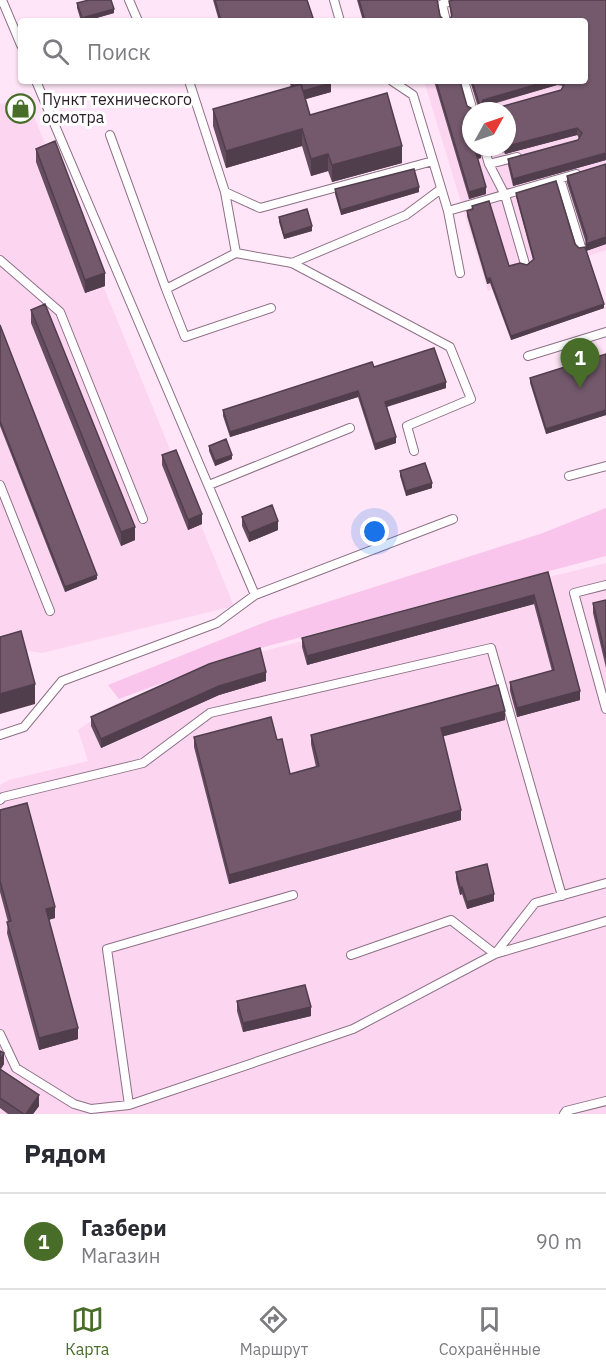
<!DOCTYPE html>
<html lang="ru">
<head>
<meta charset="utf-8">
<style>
	:root { --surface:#fff; --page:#f2f2f3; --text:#2b2b33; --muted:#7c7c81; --line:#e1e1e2; --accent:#476d28 }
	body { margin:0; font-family:"IBM Plex Sans",sans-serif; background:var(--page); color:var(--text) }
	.compass { position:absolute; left:462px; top:102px; width:54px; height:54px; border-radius:50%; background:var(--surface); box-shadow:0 2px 4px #0004; rotate:50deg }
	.you { position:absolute; left:375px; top:532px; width:21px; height:21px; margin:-15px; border:4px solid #fff; border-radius:50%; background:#1a73e8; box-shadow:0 0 0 9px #1a73e833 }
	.badge { display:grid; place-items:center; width:39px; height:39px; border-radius:50%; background:var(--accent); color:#fff; font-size:20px; font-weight:700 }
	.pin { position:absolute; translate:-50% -50px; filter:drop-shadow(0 2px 3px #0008) }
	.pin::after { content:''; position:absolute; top:32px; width:21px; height:18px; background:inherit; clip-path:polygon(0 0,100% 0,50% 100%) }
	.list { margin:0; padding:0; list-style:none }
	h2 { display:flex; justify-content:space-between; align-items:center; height:78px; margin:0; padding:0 24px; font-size:26px }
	h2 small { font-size:20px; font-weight:400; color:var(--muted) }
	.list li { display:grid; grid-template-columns:39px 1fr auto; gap:18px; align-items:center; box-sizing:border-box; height:96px; padding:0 24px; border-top:2px solid var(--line) }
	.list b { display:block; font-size:22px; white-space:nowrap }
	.list p { margin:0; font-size:20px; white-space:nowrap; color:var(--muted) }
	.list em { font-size:20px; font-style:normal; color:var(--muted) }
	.icon { flex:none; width:33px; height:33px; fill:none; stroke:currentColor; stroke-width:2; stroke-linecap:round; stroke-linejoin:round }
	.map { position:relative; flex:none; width:606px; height:1114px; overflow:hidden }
	.search { position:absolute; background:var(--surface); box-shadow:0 2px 4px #0004; left:18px; right:18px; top:18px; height:66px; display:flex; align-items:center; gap:15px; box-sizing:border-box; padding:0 21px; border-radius:6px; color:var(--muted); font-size:22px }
	.sheet { height:174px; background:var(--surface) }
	nav { display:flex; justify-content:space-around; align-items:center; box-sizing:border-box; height:84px; border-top:2px solid var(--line); background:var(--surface); font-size:16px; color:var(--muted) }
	nav a { display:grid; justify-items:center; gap:3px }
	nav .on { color:var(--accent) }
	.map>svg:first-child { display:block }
	.built { fill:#fcd5f1; fill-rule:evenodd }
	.green { fill:#fac5ec }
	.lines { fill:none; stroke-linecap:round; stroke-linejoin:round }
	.lane-casing { stroke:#8d7186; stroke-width:10 }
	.lane { stroke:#fff; stroke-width:8 }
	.wall { fill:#644d5e; fill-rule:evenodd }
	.shaded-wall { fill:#513e4c }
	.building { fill:#74596d; stroke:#513e4c; stroke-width:1.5 }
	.labels { text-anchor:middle; stroke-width:6; stroke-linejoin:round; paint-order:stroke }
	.poi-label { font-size:16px; fill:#2a1f27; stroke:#fff; text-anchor:start }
</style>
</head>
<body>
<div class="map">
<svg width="606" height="1114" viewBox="0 0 606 1114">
	<rect width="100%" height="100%" fill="#ffe5f7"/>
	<path class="built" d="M424,81H576L606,135V250L488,291ZM471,111H507V147H471Z
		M26,97L234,606L42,653L21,650L0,656V104Z
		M606,563V1114H0V785L9,780L88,761L78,730L115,704L238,658L449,602Z"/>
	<path class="green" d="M606,508V556L249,651L119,699L108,685L268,621L540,534Z"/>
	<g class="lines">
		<defs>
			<path id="lane" d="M2,0L21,45
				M129,0L138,21
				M334,0L340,21
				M446,21L442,4L456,0
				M189,81L225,192L260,208L433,161L448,211L576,174
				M392,81L413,95L433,161
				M464,81L473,111
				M110,135L166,289L236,253L225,192
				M484,147L489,164L505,195L525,264
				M489,164L517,157
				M560,179L581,247
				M448,211L460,273
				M236,253L292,263L406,215L441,189
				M0,260L60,312L143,519
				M292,263L450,347L471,399L407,426L414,451
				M166,289L185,337L271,308
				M528,356L606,332
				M569,476L606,466
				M0,485L50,611
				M209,485L350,428
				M606,585L574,593L606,709
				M255,595L453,519
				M0,735L24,727L62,681L217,623L255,595L36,81
				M0,800L3,797L143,763L210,713L491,648L562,896
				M495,954L535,903L606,883
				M351,955L451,920L495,954
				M0,1034L16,1068L74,1104L91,1109L129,1105L353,1029L495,954L606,921
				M129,1105L107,949L293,895
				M564,1114L566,1111L606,1101"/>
		</defs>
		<use href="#lane" class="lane-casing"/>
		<use href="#lane" class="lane"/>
	</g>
	<path class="wall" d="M213,0H307L314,21H219Z
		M357,0H438V1L440,16L444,20L450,19L451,17L449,1L606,0V160L513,186L508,165V159L578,140L579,138L577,135L505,154L504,152L493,155L490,147H507L471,111L481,158L478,159L486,194L469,199L434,81H460L467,106L474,110L478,107L470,81H585V21H363ZM557,85L563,86L561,90L489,110L483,107Z
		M77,3L114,13L86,21H81L77,8Z
		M289,81H331V92L305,99L310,115L402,163L332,182L328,171L311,176L302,146L226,168L213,126V109L291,87Z
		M36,149L105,286L85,293L36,162Z
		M606,164V244L586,251L604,308L511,340L490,283L487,284L467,216V211L472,210V206L509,266L527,265L533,260L516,197V193L579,248L586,250V243L567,183V176Z
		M335,189L419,192L341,215L335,194Z
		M279,217L312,231L284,239L279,222Z
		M31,310L135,540L121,546L31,323Z
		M0,325L97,579L65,592L0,426Z
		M606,354V415L546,434L530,383V378Z
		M374,367L446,388L387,407L396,443L375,450L358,397L230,437L223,416V410Z
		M209,446L232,459L215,466L209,451Z
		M162,455L202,524L188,530L162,465Z
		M400,471L432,488L406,496L400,476Z
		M242,517L278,530L249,542L242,526Z
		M548,572L580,700L517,717L510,691V682L552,671L534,604L307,665L302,647V638Z
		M606,600V668L593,613V603Z
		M266,681L219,695L101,748L91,726V717Z
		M505,720L443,736L461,820L229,884L194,747V737L277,740L290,774L316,767L311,744V735Z
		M0,810L55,918L49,920L78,1039L39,1050L7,933L8,922L0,892Z
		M456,872L494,901L467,909L462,894L460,895L456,879Z
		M237,1001L311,1016L243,1032L237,1011Z
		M0,1051L4,1064L1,1069L39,1106L33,1114H8L0,1108Z"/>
	<path class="shaded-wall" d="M114,9V13L86,21H82V18Z
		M548,81H557V85L483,106L482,111L481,106L483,100Z
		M331,83V92L296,102V93Z
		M577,128V135L505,154V147Z
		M302,129V146L226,168V151Z
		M402,146V163L332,182V165Z
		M497,147H504V152L493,155V148Z
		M481,151V158L476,159V153Z
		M606,153V160L513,186V179Z
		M328,154V171L311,176V159Z
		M419,187V192L341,215V210Z
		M486,187V194L469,199V192Z
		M312,226V231L284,239V235Z
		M606,237V244L586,251V244Z
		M105,273V286L85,293V280Z
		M490,278V283L487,284V279Z
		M604,304V308L511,340V336Z
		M446,382V388L385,407V402Z
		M358,391V397L230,437V432Z
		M606,410V415L546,434V429Z
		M396,437V443L375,450V444Z
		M232,455V459L215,466V461Z
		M432,483V488L406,496V491Z
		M202,514V524L188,530V520Z
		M278,521V530L249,542V533Z
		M135,527V540L121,546V532Z
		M97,575V579L65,592V587Z
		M534,595V604L307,665V656Z
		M266,672V681L219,695L101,748V739L219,686Z
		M35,684V704L0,714V694Z
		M580,691V700L517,717V708Z
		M505,711V720L441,737V728Z
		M461,810V820L229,884V875Z
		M462,887V894L460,895V888Z
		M494,894V901L467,909V902Z
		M55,907V918L46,920V909Z
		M311,1007V1016L243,1032V1023Z
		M78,1028V1039L39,1050V1038Z
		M4,1053V1064L0,1070V1060Z
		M39,1095V1106L33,1114H26Z"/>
	<path class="building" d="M89,0H111L114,9L82,18L77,3Z
		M215,0H307L314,21H221Z
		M359,0H437L440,16L444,20L450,19L452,15L449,1L454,0H606V153L513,179L508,159L578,140L582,133L577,128L507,146V111H471V147H480L481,151L476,153L486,187L469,192L436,81H460L467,106L474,110L478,108L479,103L472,81H548L483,100L481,106L489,110L561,90L565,83L564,81H585V21H365Z
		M292,81H331V83L303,91L301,84L293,86Z
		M301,84L310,115L387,93L402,146L332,165L328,154L311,159L302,129L226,151L213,109Z
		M55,141L105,273L85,280L36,149Z
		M606,164V237L586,244L587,238L567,176Z
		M414,169L419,187L341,210L335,189Z
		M556,181L575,244L579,248L585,247L604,304L511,336L490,278L487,279L467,211L473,209L472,206L489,201L509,266L520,263L527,265L534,259L516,193Z
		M307,209L312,226L284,235L279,217Z
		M45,304L135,527L121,532L31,310Z
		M0,325L97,575L65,587L0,421Z
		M434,348L446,382L385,402L396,437L375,444L358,391L230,432L223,410L372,362L374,367Z
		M606,354V410L546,429L530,378Z
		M226,439L232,455L215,461L209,446Z
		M176,450L202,514L188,520L162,455Z
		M425,463L432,483L406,491L400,471Z
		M272,505L278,521L249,533L242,517Z
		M548,572L580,691L517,708L510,682L554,670L534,595L307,656L302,638Z
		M606,600V658L593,603Z
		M21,631L35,684L0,694V637Z
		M260,648L266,672L219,686L101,739L91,717L209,664Z
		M498,685L505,711L441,728L461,810L229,875L194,737L271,717L277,740L282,739L290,774L319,766L311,735Z
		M27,803L55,907L46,909L78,1028L39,1038L7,922L11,921L0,881V810Z
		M487,864L494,894L467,902L462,887L460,888L456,872Z
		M305,985L311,1007L243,1023L237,1001Z
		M0,1051L4,1053L0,1060Z
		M0,1069L39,1095L26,1114H24L0,1098Z"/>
	<defs>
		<symbol id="shop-ring" viewBox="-11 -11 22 22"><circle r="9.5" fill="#fff" stroke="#476d28" stroke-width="1.5"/><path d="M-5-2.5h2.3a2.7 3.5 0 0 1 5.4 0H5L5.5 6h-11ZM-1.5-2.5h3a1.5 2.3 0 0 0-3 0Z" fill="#476d28"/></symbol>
	</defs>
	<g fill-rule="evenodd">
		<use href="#shop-ring" x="4" y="92" width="33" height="33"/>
	</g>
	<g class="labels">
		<g class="poi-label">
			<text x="42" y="105">Пункт технического<tspan x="42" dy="18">осмотра</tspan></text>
		</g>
	</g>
</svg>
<svg class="compass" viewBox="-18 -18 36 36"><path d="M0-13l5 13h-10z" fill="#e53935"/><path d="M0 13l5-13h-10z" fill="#7c7c81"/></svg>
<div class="you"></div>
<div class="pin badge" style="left:580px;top:388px">1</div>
<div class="search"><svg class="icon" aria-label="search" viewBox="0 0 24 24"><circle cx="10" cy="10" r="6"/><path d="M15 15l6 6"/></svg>Поиск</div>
</div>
<section class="sheet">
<h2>Рядом<small></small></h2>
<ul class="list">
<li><span class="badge">1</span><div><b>Газбери</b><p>Магазин</p></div><em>90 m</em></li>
</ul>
</section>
<nav>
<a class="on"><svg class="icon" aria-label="map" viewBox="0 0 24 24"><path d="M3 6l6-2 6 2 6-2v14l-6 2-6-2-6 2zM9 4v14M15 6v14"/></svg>Карта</a>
<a><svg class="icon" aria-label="directions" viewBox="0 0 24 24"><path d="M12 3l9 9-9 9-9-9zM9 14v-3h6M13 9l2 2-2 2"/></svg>Маршрут</a>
<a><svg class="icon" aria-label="saved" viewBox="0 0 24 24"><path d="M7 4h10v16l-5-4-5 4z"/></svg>Сохранённые</a>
</nav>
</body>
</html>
